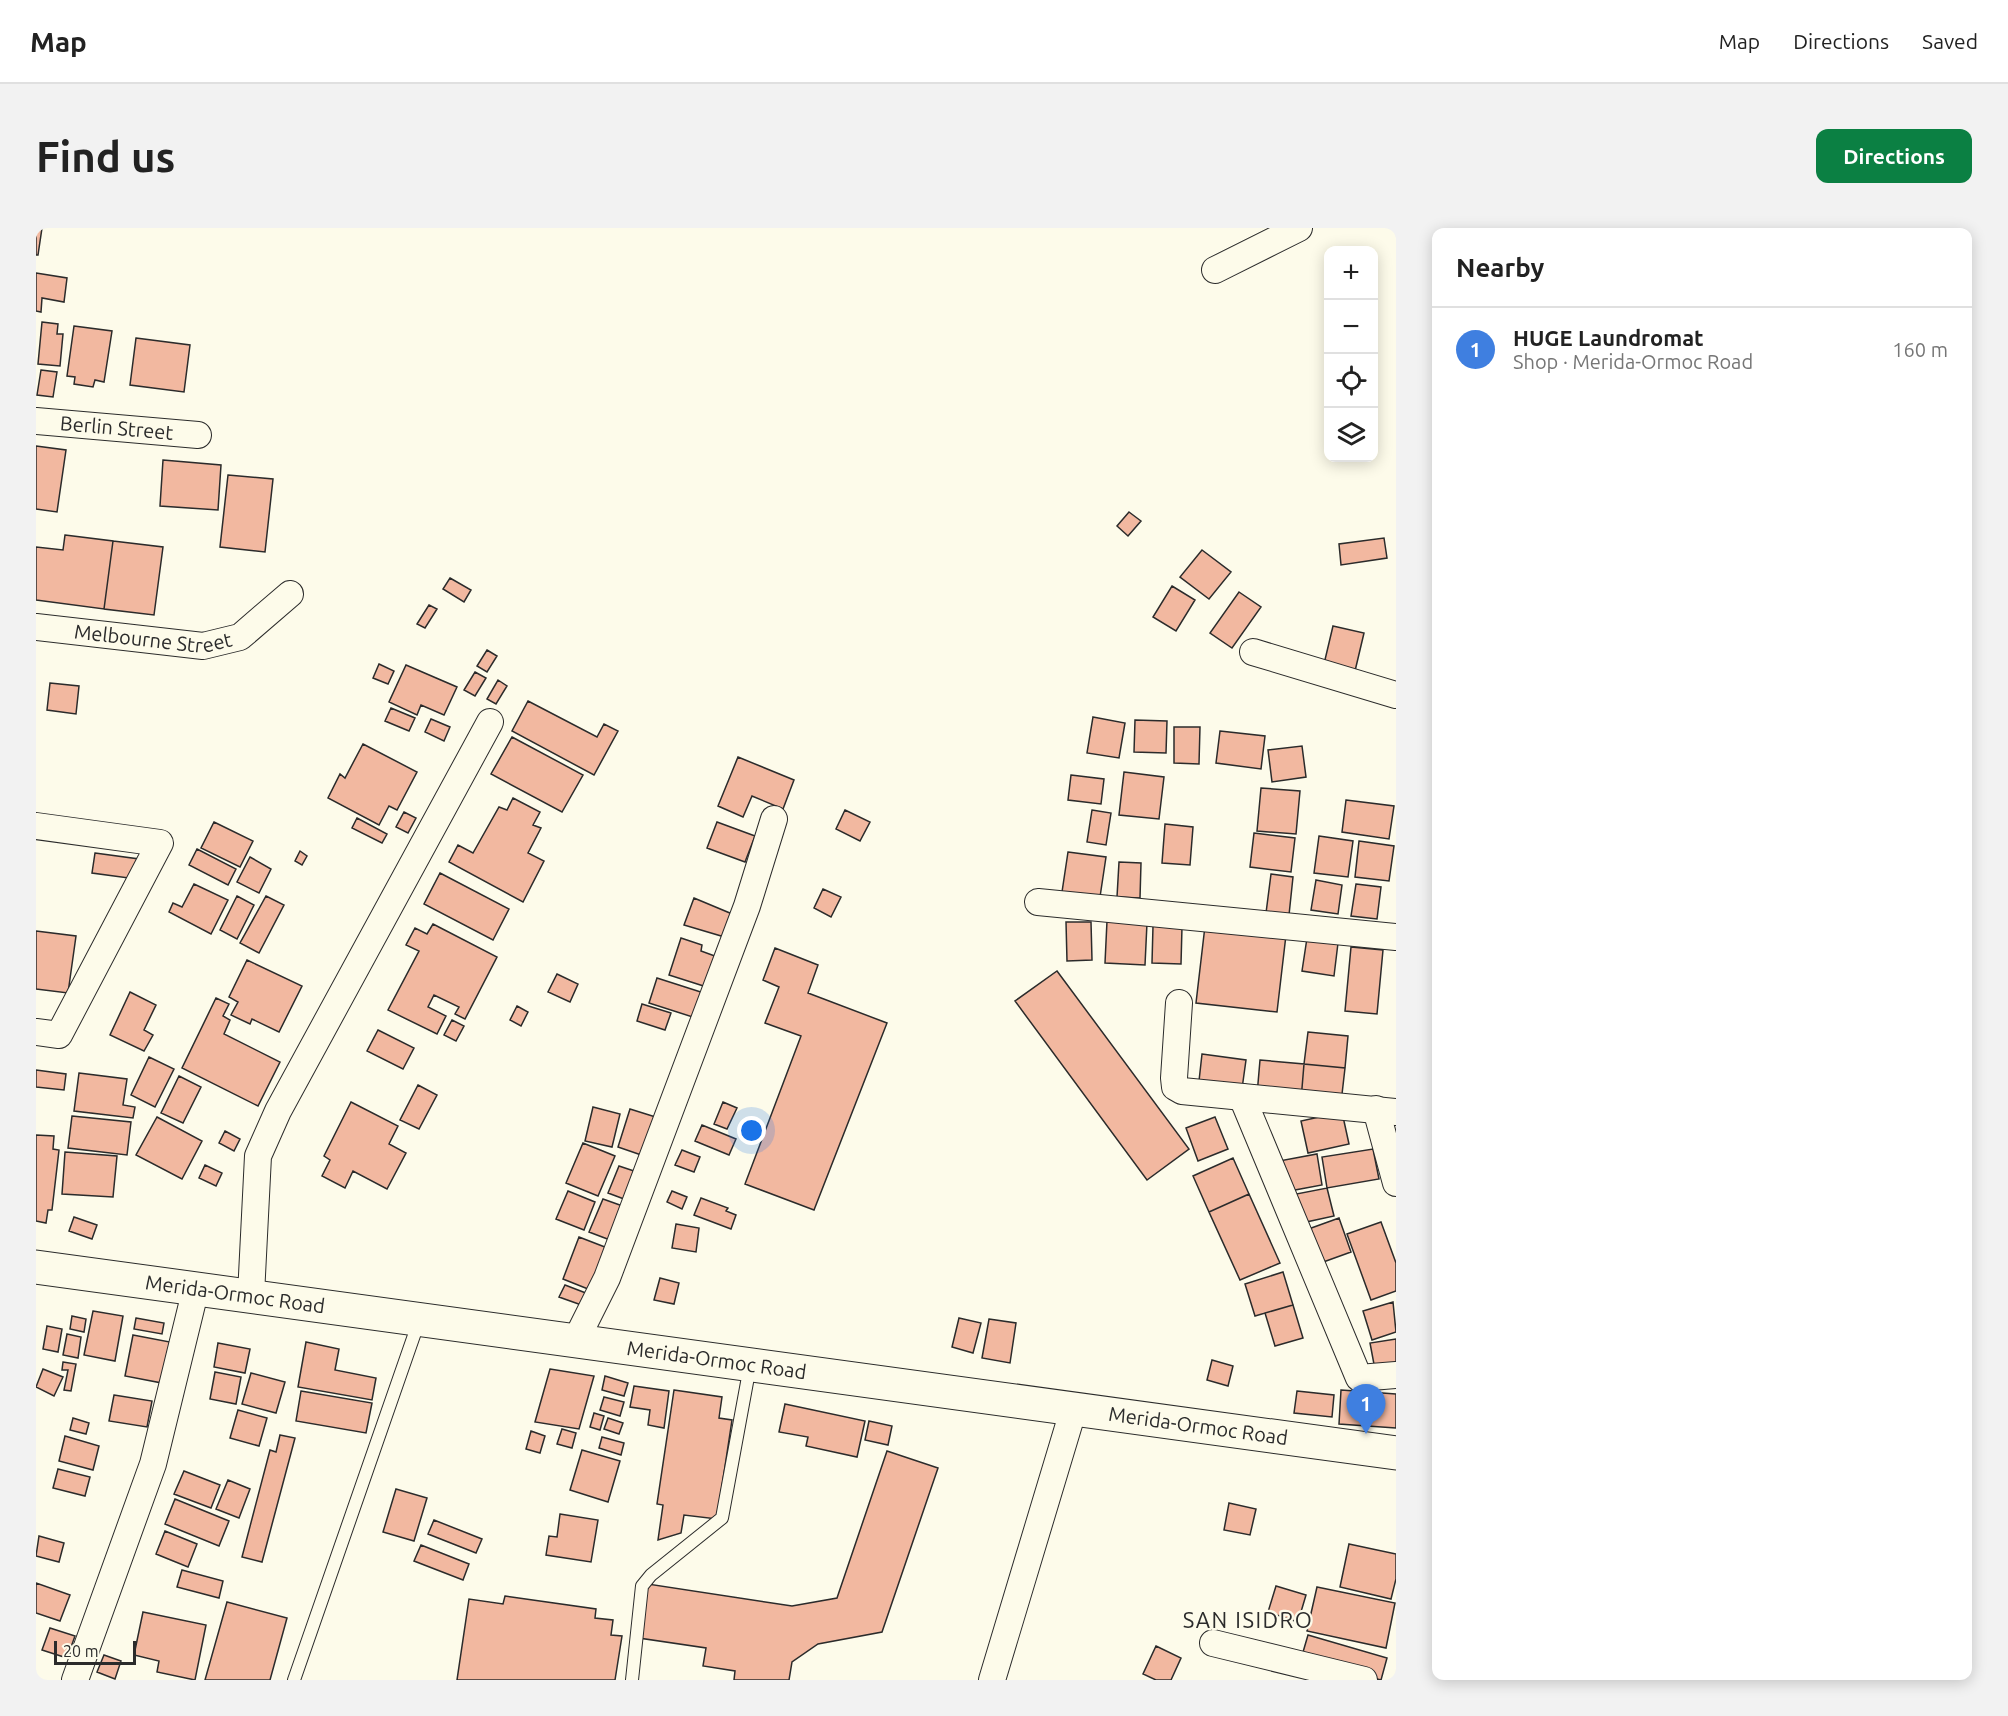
<!DOCTYPE html>
<html lang="en">
<head>
<meta charset="utf-8">
<style>
	:root { --surface:#fff; --page:#f2f2f2; --text:#222; --muted:#767676; --line:#e0e0e0; --accent:#0b8043 }
	body { margin:0; font-family:Ubuntu,sans-serif; background:var(--page); color:var(--text) }
	.controls { position:absolute; right:18px; top:18px; display:grid; overflow:hidden; border-radius:12px; box-shadow:0 3px 15px #0003 }
	.controls button { width:54px; height:54px; display:grid; place-items:center; padding:0; border:0; border-bottom:2px solid var(--line); background:var(--surface); color:var(--text); font:30px sans-serif }
	.scale { position:absolute; left:18px; bottom:15px; width:82px; box-sizing:border-box; padding-left:6px; border:3px solid #2b2b2b; border-top:0; font-size:16px; line-height:21px; white-space:nowrap; color:#2b2b2b; -webkit-text-stroke:4px #fdfbea; paint-order:stroke }
	.you { position:absolute; left:716px; top:903px; width:21px; height:21px; margin:-15px; border:4px solid #fff; border-radius:50%; background:#1a73e8; box-shadow:0 0 0 9px #1a73e833 }
	.badge { display:grid; place-items:center; width:39px; height:39px; border-radius:50%; background:var(--accent); color:#fff; font-size:20px; font-weight:700 }
	.pin { position:absolute; translate:-50% -50px; filter:drop-shadow(0 2px 3px #0008) }
	.pin::after { content:''; position:absolute; top:32px; width:21px; height:18px; background:inherit; clip-path:polygon(0 0,100% 0,50% 100%) }
	.list { margin:0; padding:0; list-style:none }
	h2 { display:flex; justify-content:space-between; align-items:center; height:78px; margin:0; padding:0 24px; font-size:26px }
	h2 small { font-size:20px; font-weight:400; color:var(--muted) }
	.list li { display:grid; grid-template-columns:39px 1fr auto; gap:18px; align-items:center; box-sizing:border-box; height:84px; padding:0 24px; border-top:2px solid var(--line) }
	.list b { display:block; font-size:22px; white-space:nowrap }
	.list p { margin:0; font-size:20px; white-space:nowrap; color:var(--muted) }
	.list em { font-size:20px; font-style:normal; color:var(--muted) }
	.icon { flex:none; width:33px; height:33px; fill:none; stroke:currentColor; stroke-width:2; stroke-linecap:round; stroke-linejoin:round }
	.map { position:relative; flex:none; width:1360px; height:1452px; overflow:hidden; border-radius:12px }
	header { display:flex; align-items:center; gap:36px; box-sizing:border-box; height:84px; padding:0 30px; background:var(--surface); border-bottom:2px solid var(--line) }
	header strong { font-size:28px }
	nav { display:flex; gap:33px; margin-inline-start:auto; font-size:21px }
	.intro { display:flex; align-items:center; justify-content:space-between; box-sizing:border-box; height:144px; padding:0 36px }
	h1 { margin:0; font-size:42px }
	.button { padding:15px 27px; border-radius:12px; background:var(--accent); color:#fff; font-size:21px; font-weight:700 }
	main { display:flex; gap:36px; padding:0 36px }
	aside { flex:1; background:var(--surface); border-radius:12px; box-shadow:0 3px 15px #0003 }
	.map>svg:first-child { display:block }
	.building { fill:#f2b8a0; stroke:#2b2b2b; stroke-width:1.5 }
	.lines { fill:none; stroke-linecap:round; stroke-linejoin:round }
	.lane-casing { stroke:#2b2b2b; stroke-width:14 }
	.street-casing { stroke:#2b2b2b; stroke-width:28 }
	.highway-casing { stroke:#2b2b2b; stroke-width:35 }
	.lane { stroke:#fdfbea; stroke-width:12 }
	.street { stroke:#fdfbea; stroke-width:26 }
	.highway { stroke:#fdfbea; stroke-width:33 }
	.labels { text-anchor:middle; stroke-width:4.5; stroke-linejoin:round; paint-order:stroke }
	.street-label { font-size:20px; fill:#2b2b2b; stroke:#fdfbea }
	.quarter-label { font-size:22px; letter-spacing:1.5px; fill:#2b2b2b; stroke:#fdfbea }
</style>
</head>
<body>
<header>
<strong>Map</strong>
<nav><a>Map</a><a>Directions</a><a>Saved</a></nav>
</header>
<div class="intro"><h1>Find us</h1><a class="button">Directions</a></div>
<main>
<div class="map">
<svg width="1360" height="1452" viewBox="0 0 1360 1452">
	<rect width="100%" height="100%" fill="#fdfbea"/>
	<path class="building" d="M0,0H6L2,27H0Z
		M0,45L31,50L28,74L6,70L5,84L0,83Z
		M6,94L22,96L21,106H27L24,138L2,136Z
		M38,98L76,103L68,154L59,152L57,159L38,156L39,149L31,148Z
		M100,110L154,117L148,164L94,157Z
		M5,142L21,144L17,169L1,167Z
		M0,218L30,222L21,284L0,281Z
		M127,232L185,237L182,282L124,278Z
		M192,247L237,251L229,324L184,319Z
		M1093,284L1105,293L1092,308L1081,298Z
		M29,307L77,313L68,381L0,372V319L27,322Z
		M1348,310L1351,330L1305,337L1303,316Z
		M77,313L127,319L118,387L68,381Z
		M1166,322L1195,344L1173,371L1144,349Z
		M414,350L435,362L428,374L407,361Z
		M1136,358L1159,372L1140,403L1117,389Z
		M1203,364L1225,379L1196,420L1174,405Z
		M393,377L401,381L389,400L381,396Z
		M1297,398L1328,405L1319,443L1288,436Z
		M451,422L461,428L451,444L441,438Z
		M343,436L358,443L352,456L337,450Z
		M370,437L421,459L408,487L385,477L381,487L353,474Z
		M439,444L450,450L439,468L428,462Z
		M462,452L471,458L460,476L451,471Z
		M14,455L43,458L40,486L11,482Z
		M492,473L561,509L568,496L582,503L558,547L476,503Z
		M355,480L379,490L373,503L349,493Z
		M1057,489L1089,495L1083,530L1051,525Z
		M395,491L414,499L408,513L389,504Z
		M1099,492L1131,493L1130,525L1098,524Z
		M1138,499H1164L1163,536L1138,535Z
		M1184,503L1229,508L1225,541L1180,535Z
		M476,509L547,547L526,584L455,546Z
		M327,516L381,544L361,582L353,578L343,597L292,570L304,546L309,550Z
		M1266,518L1270,549L1236,554L1232,522Z
		M702,529L758,552L747,581L716,568L707,589L682,578Z
		M1088,544L1128,549L1123,591L1083,587Z
		M1035,547L1068,551L1065,576L1032,572Z
		M1225,560L1264,563L1260,606L1221,603Z
		M477,570L504,584L497,597L505,600L492,625L508,633L487,674L413,634L422,617L437,625L463,579L471,582Z
		M1310,572L1358,578L1353,611L1306,604Z
		M809,582L834,594L824,613L800,601Z
		M1056,582L1075,585L1070,617L1051,614Z
		M368,584L380,590L372,605L360,599Z
		M321,590L351,606L346,615L316,600Z
		M178,594L217,613L204,639L165,620Z
		M681,594L719,608L709,634L671,620Z
		M1129,596L1157,599L1154,637L1126,635Z
		M1218,605L1259,610L1255,644L1214,639Z
		M1283,608L1317,613L1312,649L1278,645Z
		M1323,613L1358,618L1353,653L1319,649Z
		M161,621L200,641L192,657L153,637Z
		M264,623L271,628L266,637L259,633Z
		M1032,624L1070,629L1064,669L1026,664Z
		M59,625L103,631L100,651L56,645Z
		M214,629L235,641L223,665L201,654Z
		M1083,634L1105,635L1104,670L1081,669Z
		M404,645L473,681L457,712L388,676Z
		M1235,646L1257,649L1253,687L1230,685Z
		M1280,652L1306,657L1302,686L1275,682Z
		M158,656L192,672L175,706L133,684L137,675L146,679Z
		M1320,656L1345,659L1341,691L1315,688Z
		M787,661L805,669L795,689L778,680Z
		M201,668L218,677L201,711L184,702Z
		M230,668L248,677L223,725L204,715Z
		M658,670L701,688L692,710L648,697Z
		M1071,693L1111,695L1109,737L1069,735Z
		M1030,694H1055L1056,732L1031,733Z
		M397,696L461,729L429,791L419,786L423,779L398,767L392,779L410,788L401,806L352,782L383,723L370,717L379,700L391,706Z
		M1117,698L1146,699L1145,736L1116,735Z
		M1169,698L1250,707L1241,784L1160,775Z
		M0,703L40,708L32,765L0,761Z
		M645,710L666,717L665,723L687,731L677,761L633,747Z
		M1271,710L1302,715L1298,748L1266,743Z
		M1315,719L1347,722L1341,786L1309,783Z
		M739,720L782,737L772,765L851,795L778,982L709,956L765,808L729,795L743,759L727,752Z
		M211,732L266,758L243,804L216,791L214,796L195,787L202,774L193,769Z
		M1021,743L1153,921L1111,952L979,773Z
		M521,746L542,756L534,774L512,764Z
		M621,750L671,766L663,791L613,775Z
		M94,764L120,777L108,802L117,807L108,823L74,807Z
		M180,770L193,776L187,788L194,792L188,806L244,834L222,878L146,840Z
		M606,776L635,785L629,802L601,793Z
		M481,778L492,784L485,798L474,792Z
		M416,792L428,798L420,813L408,807Z
		M342,802L378,820L367,841L331,823Z
		M1272,804L1312,808L1309,840L1268,836Z
		M1166,826L1210,832L1205,868L1162,862Z
		M113,829L138,841L119,879L95,867Z
		M1224,832L1268,836L1265,872L1221,867Z
		M1268,836L1309,840L1305,875L1265,872Z
		M0,842L30,846L28,862L0,859Z
		M43,845L91,851L87,877L99,879L97,890L38,883Z
		M143,848L165,859L147,895L125,885Z
		M382,857L401,867L383,901L364,892Z
		M315,874L362,898L353,916L370,925L351,961L317,943L309,960L286,948L294,932L288,928Z
		M687,874L701,880L691,901L678,896Z
		M557,879L584,886L576,919L549,913Z
		M594,881L626,891L614,930L582,919Z
		M1306,884L1313,916L1272,925L1265,893Z
		M36,888L95,894L91,927L32,920Z
		M121,889L166,913L146,951L100,927Z
		M1179,889L1192,921L1162,933L1150,900Z
		M666,897L700,911L693,927L659,913Z
		M189,903L204,911L198,923L183,915Z
		M0,907L18,908L17,921L23,922L16,982H12L10,995L0,993Z
		M547,915L579,928L562,968L530,955Z
		M1337,921L1343,951L1291,960L1286,929Z
		M646,922L664,929L658,944L639,937Z
		M29,924L81,928L77,969L26,966Z
		M1281,926L1286,957L1248,964L1243,933Z
		M1197,930L1213,966L1173,984L1157,948Z
		M169,937L186,945L180,958L163,950Z
		M583,938L607,946L596,974L572,965Z
		M1291,960L1298,988L1261,996L1255,967Z
		M532,963L559,974L548,1002L520,991Z
		M636,963L651,969L646,981L631,974Z
		M1213,966L1244,1035L1204,1052L1173,984Z
		M665,970L692,980L690,983L700,987L695,1001L658,987Z
		M567,971L595,981L582,1015L553,1004Z
		M38,989L61,997L56,1011L33,1003Z
		M1303,990L1315,1024L1279,1037L1267,1003Z
		M1345,994L1360,1035V1063L1335,1072L1311,1006Z
		M640,996L663,1000L660,1024L636,1020Z
		M543,1009L574,1021L557,1063L527,1051Z
		M1247,1044L1257,1077L1219,1088L1209,1056Z
		M624,1050L643,1055L638,1076L618,1072Z
		M529,1057L555,1067L551,1079L523,1069Z
		M1357,1074L1360,1104L1336,1112L1327,1083Z
		M1257,1077L1267,1110L1239,1118L1229,1085Z
		M57,1083L87,1088L79,1133L48,1127Z
		M36,1088L50,1091L48,1104L34,1101Z
		M100,1090L128,1095L126,1106L98,1101Z
		M923,1090L945,1095L937,1125L916,1119Z
		M953,1091L980,1095L974,1135L946,1130Z
		M11,1098L26,1101L22,1124L7,1121Z
		M31,1106L45,1109L42,1130L27,1127Z
		M97,1107L134,1114L126,1155L89,1148Z
		M1360,1111V1144L1340,1147L1334,1115Z
		M270,1114L303,1121L299,1142L340,1150L336,1172L262,1159Z
		M182,1115L214,1121L209,1145L178,1139Z
		M1176,1132L1197,1138L1192,1158L1171,1152Z
		M27,1134L40,1136L35,1163L28,1162L32,1142H26Z
		M7,1141L27,1149L18,1168L0,1159Z
		M514,1141L558,1148L543,1201L499,1194Z
		M179,1144L205,1149L200,1176L174,1171Z
		M215,1145L249,1154L240,1185L206,1176Z
		M569,1148L592,1155L588,1168L566,1162Z
		M598,1158L633,1163L628,1200L612,1197L614,1182L594,1179Z
		M638,1162L686,1169L683,1190L696,1192L681,1291L648,1287L645,1305L622,1312L627,1277L621,1276Z
		M1305,1162L1360,1166V1200L1303,1196Z
		M265,1163L336,1175L330,1205L260,1193Z
		M1261,1163L1298,1167L1296,1189L1258,1185Z
		M78,1167L116,1173L111,1199L73,1193Z
		M568,1169L588,1174L584,1188L564,1182Z
		M749,1176L829,1193L821,1229L770,1218L772,1209L743,1204Z
		M202,1182L231,1190L223,1218L194,1210Z
		M558,1185L568,1188L564,1202L554,1199Z
		M37,1190L53,1195L50,1206L34,1202Z
		M572,1190L587,1195L583,1206L568,1201Z
		M833,1193L856,1198L852,1217L829,1212Z
		M526,1201L540,1205L536,1220L521,1216Z
		M495,1203L509,1208L504,1225L490,1221Z
		M244,1207L259,1210L226,1334L206,1329L234,1222L240,1224Z
		M29,1208L63,1218L57,1242L23,1233Z
		M566,1209L588,1215L585,1227L563,1220Z
		M546,1222L584,1233L572,1274L534,1262Z
		M851,1223L902,1240L846,1404L782,1416L756,1434L753,1452H698L699,1443L667,1438L670,1420L603,1410L612,1356L756,1378L801,1370Z
		M22,1241L54,1249L49,1268L17,1260Z
		M148,1243L184,1257L175,1280L138,1266Z
		M192,1252L214,1261L203,1290L180,1281Z
		M360,1261L391,1270L378,1313L347,1304Z
		M139,1271L193,1293L183,1318L129,1296Z
		M1193,1275L1220,1281L1214,1307L1188,1302Z
		M524,1286L562,1292L555,1334L510,1327L513,1308L521,1309Z
		M398,1292L446,1311L440,1325L392,1306Z
		M129,1303L161,1316L152,1339L120,1326Z
		M3,1308L28,1315L23,1334L0,1328Z
		M1313,1316L1360,1326V1351L1355,1371L1304,1359Z
		M385,1317L433,1336L427,1352L378,1333Z
		M146,1342L187,1353L183,1370L141,1359Z
		M0,1355L34,1367L24,1393L0,1385Z
		M1240,1358L1270,1367L1262,1394L1232,1384Z
		M1281,1359L1359,1375L1350,1420L1271,1403Z
		M469,1368L560,1381L559,1390L577,1392L575,1407L586,1408L579,1452H421L433,1371L467,1376Z
		M191,1374L251,1390L234,1452H169Z
		M107,1384L170,1397L159,1452L121,1444L123,1433L98,1427Z
		M14,1400L39,1408L31,1430L6,1422Z
		M1272,1407L1351,1430L1345,1452L1265,1431Z
		M1120,1418L1145,1430L1135,1452H1120L1107,1446Z
		M68,1427L85,1433L79,1451L61,1444Z"/>
	<g class="lines">
		<defs>
			<path id="lane" d="M258,1452L383,1093
				M596,1452L606,1358L615,1347L686,1290L714,1138"/>
			<g id="street">
				<path d="M1179,42L1263,0"/>
				<path id="s1" d="M0,193L162,207"/>
				<path id="s2" d="M0,399L167,418L204,409L254,366"/>
				<path d="M1217,424L1360,467"/>
				<path d="M0,598L124,615L23,807L0,804"/>
				<path d="M1002,674L1360,709"/>
				<path d="M1143,775L1138,850L1139,859L1146,863L1360,884"/>
				<path d="M1206,869L1323,1150L1360,1147"/>
				<path d="M1340,881L1360,955"/>
				<path d="M215,1067L222,928L242,883L454,494"/>
				<path d="M540,1112L571,1050L711,678L738,591"/>
				<path d="M1177,1415L1328,1452"/>
				<path d="M39,1452L117,1236L160,1060"/>
				<path d="M956,1452L1037,1183"/>
			</g>
			<g id="highway">
				<path id="s3" d="M0,1039L1360,1225"/>
			</g>
		</defs>
		<use href="#lane" class="lane-casing"/>
		<use href="#street" class="street-casing"/>
		<use href="#highway" class="highway-casing"/>
		<use href="#lane" class="lane"/>
		<use href="#street" class="street"/>
		<use href="#highway" class="highway"/>
	</g>
	<g class="labels">
		<g class="street-label">
			<text dy="7" stroke="none"><textPath href="#s1" startOffset="81">Berlin Street</textPath></text>
			<text dy="7" stroke="none"><textPath href="#s2" startOffset="118">Melbourne Street</textPath></text>
			<text dy="7" stroke="none"><textPath href="#s3" startOffset="201">Merida-Ormoc Road</textPath></text>
			<text dy="7" stroke="none"><textPath href="#s3" startOffset="687">Merida-Ormoc Road</textPath></text>
			<text dy="7" stroke="none"><textPath href="#s3" startOffset="1173">Merida-Ormoc Road</textPath></text>
		</g>
		<g class="quarter-label">
			<text x="1212" y="1400">SAN ISIDRO</text>
		</g>
	</g>
</svg>
<div class="controls">
<button>+</button>
<button>−</button>
<button><svg class="icon" aria-label="locate" viewBox="0 0 24 24"><circle cx="12" cy="12" r="6"/><path d="M12 2v4M12 18v4M2 12h4M18 12h4"/></svg></button>
<button><svg class="icon" aria-label="layers" viewBox="0 0 24 24"><path d="M12 4l9 5-9 5-9-5zM3 14l9 5 9-5"/></svg></button>
</div>
<div class="scale">20 m</div>
<div class="you"></div>
<div class="pin badge" style="left:1330px;top:1206px;background:#3f7fe0">1</div>
</div>
<aside>
<h2>Nearby<small></small></h2>
<ul class="list">
<li><span class="badge" style="background:#3f7fe0">1</span><div><b>HUGE Laundromat</b><p>Shop · Merida-Ormoc Road</p></div><em>160 m</em></li>
</ul>
</aside>
</main>
</body>
</html>
